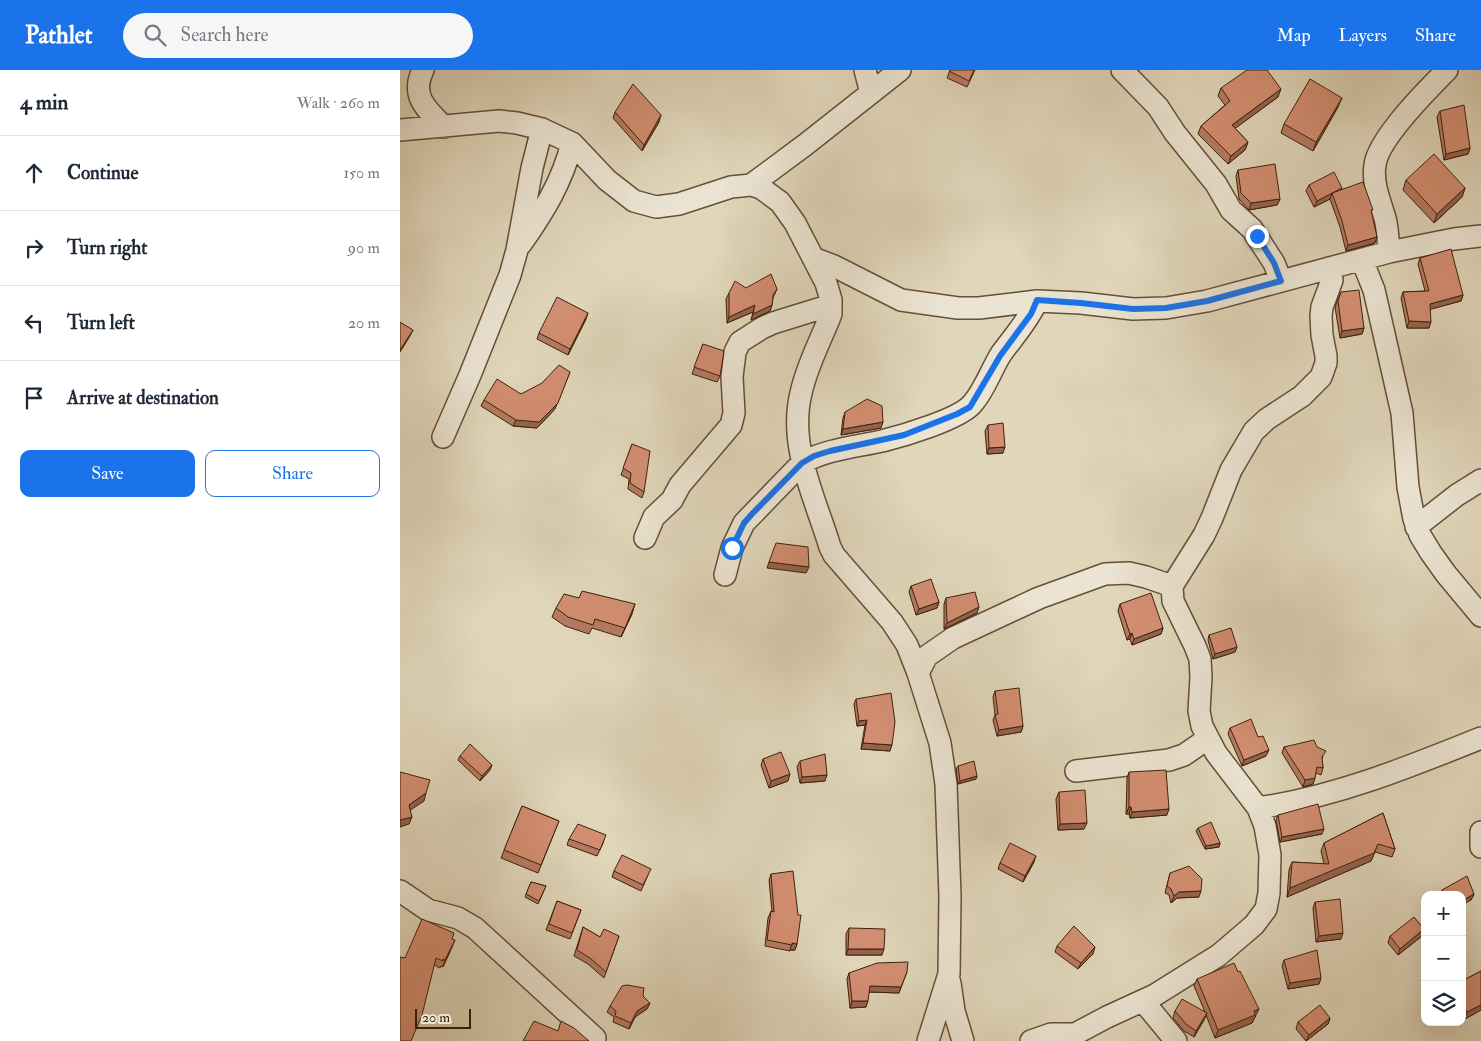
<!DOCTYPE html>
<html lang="en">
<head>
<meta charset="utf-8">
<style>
	:root { --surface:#fff; --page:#f6f6f7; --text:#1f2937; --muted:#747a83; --line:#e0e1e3; --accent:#1a73e8 }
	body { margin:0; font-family:"IM FELL Double Pica",serif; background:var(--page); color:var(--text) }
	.controls { position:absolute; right:15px; bottom:15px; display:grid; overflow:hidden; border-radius:10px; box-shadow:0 5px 20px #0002 }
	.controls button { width:45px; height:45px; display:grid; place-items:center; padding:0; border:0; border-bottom:1px solid var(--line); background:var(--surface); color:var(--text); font:25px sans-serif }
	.scale { position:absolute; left:15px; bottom:12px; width:56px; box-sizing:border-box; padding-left:5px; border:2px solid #3e210b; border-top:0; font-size:14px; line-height:18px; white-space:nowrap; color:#3e210b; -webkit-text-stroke:4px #ebe4d2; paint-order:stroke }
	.stop { position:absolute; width:15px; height:15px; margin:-11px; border:4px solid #1a73e8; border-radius:50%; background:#fff }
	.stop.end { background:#1a73e8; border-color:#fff; box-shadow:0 1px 5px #0008 }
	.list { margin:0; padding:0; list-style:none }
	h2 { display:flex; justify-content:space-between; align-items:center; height:65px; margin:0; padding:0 20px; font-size:21px }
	h2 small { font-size:16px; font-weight:400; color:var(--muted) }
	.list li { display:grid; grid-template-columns:32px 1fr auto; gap:15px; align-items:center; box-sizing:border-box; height:75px; padding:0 20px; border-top:1px solid var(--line) }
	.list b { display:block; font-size:19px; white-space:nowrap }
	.list em { font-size:16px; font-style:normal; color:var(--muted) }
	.actions { display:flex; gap:10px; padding:15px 20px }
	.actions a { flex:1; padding:11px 0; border:1px solid var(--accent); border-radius:10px; text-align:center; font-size:18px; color:var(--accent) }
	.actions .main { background:var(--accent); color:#fff }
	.icon { flex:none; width:28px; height:28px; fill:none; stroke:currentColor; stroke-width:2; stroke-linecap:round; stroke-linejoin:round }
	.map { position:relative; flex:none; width:1081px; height:971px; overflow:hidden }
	header { display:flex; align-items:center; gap:30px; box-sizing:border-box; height:70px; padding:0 25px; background:var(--accent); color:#fff }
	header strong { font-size:24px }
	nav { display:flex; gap:28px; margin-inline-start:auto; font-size:18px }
	.search { width:350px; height:45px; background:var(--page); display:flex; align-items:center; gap:12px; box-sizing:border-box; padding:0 18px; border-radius:28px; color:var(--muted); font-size:19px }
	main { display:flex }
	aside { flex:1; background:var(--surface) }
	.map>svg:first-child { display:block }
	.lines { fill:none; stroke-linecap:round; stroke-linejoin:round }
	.minor-casing { stroke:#664e37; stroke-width:24 }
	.minor { stroke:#ebe4d2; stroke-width:21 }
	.wall { fill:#b57a61; stroke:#3e210b }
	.shaded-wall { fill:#94634f; stroke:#3e210b }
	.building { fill:#d38e71; stroke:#3e210b }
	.route { stroke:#1a73e8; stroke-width:6 }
</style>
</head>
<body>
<header>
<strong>Pathlet</strong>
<div class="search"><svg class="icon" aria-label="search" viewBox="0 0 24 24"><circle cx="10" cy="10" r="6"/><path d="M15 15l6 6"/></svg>Search here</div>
<nav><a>Map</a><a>Layers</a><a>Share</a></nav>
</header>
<main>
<aside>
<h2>4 min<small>Walk · 260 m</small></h2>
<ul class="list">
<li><svg class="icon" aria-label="ahead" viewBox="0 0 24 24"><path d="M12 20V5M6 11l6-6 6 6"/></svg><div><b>Continue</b></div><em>150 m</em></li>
<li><svg class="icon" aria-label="right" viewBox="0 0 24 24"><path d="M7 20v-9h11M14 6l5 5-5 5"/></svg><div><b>Turn right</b></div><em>90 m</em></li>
<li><svg class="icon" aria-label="left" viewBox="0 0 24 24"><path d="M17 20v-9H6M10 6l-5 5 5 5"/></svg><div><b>Turn left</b></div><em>20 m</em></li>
<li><svg class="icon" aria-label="arrive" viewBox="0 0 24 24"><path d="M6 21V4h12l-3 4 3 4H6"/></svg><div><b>Arrive at destination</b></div></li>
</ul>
<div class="actions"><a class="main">Save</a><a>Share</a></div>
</aside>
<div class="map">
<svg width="1081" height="971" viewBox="0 0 1081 971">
	<rect width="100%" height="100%" fill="#e0d6ba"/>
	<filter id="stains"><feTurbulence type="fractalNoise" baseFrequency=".004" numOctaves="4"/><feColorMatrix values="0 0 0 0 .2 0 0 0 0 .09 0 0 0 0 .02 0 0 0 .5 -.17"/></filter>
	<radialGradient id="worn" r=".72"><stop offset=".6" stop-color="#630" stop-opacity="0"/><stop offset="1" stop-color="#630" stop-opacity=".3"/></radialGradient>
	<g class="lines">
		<defs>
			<path id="minor" d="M23,0C10,26 27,40 44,57
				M465,0L471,23
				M722,0L758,37L775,63L816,114L831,140L852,159L874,193L881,211
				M0,60L99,51L117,53L142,59L172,73L207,110L234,131L256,137L279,134L331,117L351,115L361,118L380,132L395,153L426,213L431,230V244C421,270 407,295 401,323C388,376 415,427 430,477L434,485L492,552L507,575L518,603L540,673L546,714L550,826L549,904L528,971
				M351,115L405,75L500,0
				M121,174C144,141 162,112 172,73
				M989,182C988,171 988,159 985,148C980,131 972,113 975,95C978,69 1028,19 1047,0
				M413,188L434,196L501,230L558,238H579L637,231L681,233L733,239L766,238L807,231L989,182L1054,169L1081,166
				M962,190L974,220L1002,343L1008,417L1014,449L1020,465L1031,483L1046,504L1081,546
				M43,367L70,305L110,205L117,180L132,98L142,59
				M1016,457L1057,425L1081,410
				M245,468L254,447L272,430L280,415L331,355L334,343L332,307L335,282L340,272L362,258L373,253L431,235
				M325,505L332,478L344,453L402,393C427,379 455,377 482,371C502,366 561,349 573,333C585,319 591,300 601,284C614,266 628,251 637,231
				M518,603L527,586L553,568L639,528L705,504L729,503L746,507L772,516
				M676,701L769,690L784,685L807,669
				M858,738C935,727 1009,697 1081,668
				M1081,762V777
				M0,821L28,840L58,848L75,858L195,968
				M550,913L554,941L563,971
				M743,931L776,971
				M631,971L651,964H675L707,947L755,925L819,885L854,855L866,839L869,823L870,785L865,756L858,738L816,683L802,656L799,641L801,607L800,589L795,576L773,531L772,516L804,465L812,448L831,400L854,361L867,349L902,326L921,307L926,293V286L922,265L921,246L922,237L932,210L929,198"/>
		</defs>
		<use href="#minor" class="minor-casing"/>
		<use href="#minor" class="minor"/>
	</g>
	<path class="wall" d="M550,0H575L567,17L547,8Z
		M821,18L878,27L835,58L848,72L845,80L828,94L798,64L801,56L825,35L818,26Z
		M938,37L913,81L881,63L884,54Z
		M1040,41L1070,78L1068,84L1044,90L1037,47Z
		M215,42L259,52L242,81L213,48Z
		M838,100L880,129L877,135L849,140L839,129L836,106Z
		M1006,110L1065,118L1062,127L1034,153L1003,120Z
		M909,115L942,118L941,120L971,144L977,167L975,173L946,181L940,157L930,129L914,137L906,121Z
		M1020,188L1063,225L1061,231L1030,239L1029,258H1007L1001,228L1003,222L1025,221L1018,194Z
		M346,218L377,219L373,228L372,235L370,241L351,250L353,242L327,253L326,229L329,223Z
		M941,222L964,258L962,264L940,268L935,237Z
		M186,249L168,285L137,269L139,263Z
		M303,274L320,306L317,312L292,304Z
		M121,324L155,339L137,358L113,356L81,336L84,330Z
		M445,342L481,358L441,365L443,348Z
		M588,355L603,383L587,384L585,361Z
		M232,374L244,422L242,428L228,419L229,409L221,405Z
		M511,516L539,532L537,538L516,545L509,522Z
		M546,528L577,543L544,559V534Z
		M720,534L763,558L761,564L732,575L730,569L727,570L718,541Z
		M156,538L232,544L221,567L192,558L189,564L165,556L152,547Z
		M809,565L837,577L835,582L813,589L808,570Z
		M595,621L623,656L621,662L597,666L593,650L595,645L593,627Z
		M456,629L490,681L461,679L465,655L457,656L454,634Z
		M830,658L866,686L842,696L828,664Z
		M884,677H917L923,687L922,689L923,698L921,705L916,703L913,714L903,717L882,683Z
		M60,686L90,700L80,711L58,690Z
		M363,689L388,711L369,718L361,695Z
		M400,691L425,711L400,713L397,697Z
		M558,696L577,706L576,709L558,714L556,699Z
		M729,702L767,745L730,748L729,744H726L727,708Z
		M659,722L684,759L658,760L656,729Z
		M122,736L159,751L138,803L101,788Z
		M983,743L995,779L992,787L975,782L971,791L887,827L889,800L892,792L924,794L921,781L924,773Z
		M878,745L922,764L880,772L876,750Z
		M798,758L820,773L819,777L805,779L796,761Z
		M169,769L204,771L197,786L167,775Z
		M634,792L623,812L598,799L600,793Z
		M214,801L248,805L241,821L212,807Z
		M770,803L799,827L777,828L771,833L769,825L765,823Z
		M371,804L397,874L395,880H390V881L365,876L368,848L371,841L372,842L369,810Z
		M131,812L146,816L138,834L125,827Z
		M1042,820L1074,824L1071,830L1062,825H1041Z
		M157,831L181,840L170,869L146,860Z
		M915,832L941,869L916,872L913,838Z
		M183,857L200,867L219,866L204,908L188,894L174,886Z
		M449,858L482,885H446V864Z
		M1024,859L1022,866L998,885L988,873L990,866Z
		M52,869V877L43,897L41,896L40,898L34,895L5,888Z
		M657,876L693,884L678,899L655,882Z
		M884,890L921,908L919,914L888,919L882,896Z
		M1081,901V940L1065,949L1062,943V911Z
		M507,902L499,923L469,922L466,937L450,938L447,909L449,903Z
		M797,909L856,946L855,947L852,953L815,968L806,945L804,950L794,967L784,961L773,948L775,941L805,942L794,916Z
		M243,926L250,933L247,939L235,947L229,959L213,952L214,947L207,942L210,936Z
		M930,948L928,954L906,971L896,959L898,952Z"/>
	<path class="shaded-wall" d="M881,19L878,27L829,63L832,55Z
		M942,28L938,37L913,81L916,72Z
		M261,45L259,52L242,81L244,75Z
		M848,72L845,80L828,94L831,86Z
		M1070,78L1068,84L1044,90L1046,84Z
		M1065,118L1062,127L1034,153L1037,144Z
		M932,123L930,129L914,137L917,131Z
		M880,129L877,135L849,140L851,133Z
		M977,167L975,173L946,181L948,175Z
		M1063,225L1061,231L1028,240L1030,234Z
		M355,235L353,242L327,253L329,247Z
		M372,235L370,241L351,250L353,244Z
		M188,243L186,249L168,285L170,279Z
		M1009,251L1031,252L1029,258H1007Z
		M964,258L962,264L940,268L942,261Z
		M13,260L10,266L0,282V280Z
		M170,302L155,339L137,358L113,356L116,350Z
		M483,352L481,358L441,365L443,359Z
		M605,377L603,383L587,384L589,378Z
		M369,492L409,497L406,503L367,498Z
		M539,532L537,538L516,545L519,539Z
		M235,534L232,544L221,567L225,558Z
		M579,537L577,543L544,559L547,553Z
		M763,558L761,564L732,575L734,569Z
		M732,563L730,569L727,570L730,564Z
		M837,577L835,582L813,589L815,584Z
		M467,650L465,655L457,656L459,651Z
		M623,656L621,662L597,666L599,660Z
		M463,673L492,675L490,681L461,679Z
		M869,680L866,686L842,696L844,690Z
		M92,695L90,700L80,711L82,706Z
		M390,704L388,711L369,718L371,711Z
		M427,705L425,711L400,713L402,707Z
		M577,706L576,709L558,714L560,711Z
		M915,708L913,714L903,717L905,710Z
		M26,723L24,731L6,743L9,735Z
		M729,737H731L729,744H726Z
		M769,739L767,745L730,748L732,742Z
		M12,747L9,754L0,757V750Z
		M687,753L684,759L658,760L660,754Z
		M924,759L922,764L880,772L882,767Z
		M820,773L819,777L805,779L806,776Z
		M978,774L971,791L887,827L890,818Z
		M636,786L634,792L623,812L625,806Z
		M801,821L799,827L777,828L771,833L774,826L779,822Z
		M1074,824L1071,830L1062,835V831Z
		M1024,859L1022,866L998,885L1000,879Z
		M943,863L941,869L916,872L919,866Z
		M55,870L52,877L43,897L45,890Z
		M392,873L397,874L395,880H390Z
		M695,877L693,884L678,899L681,893Z
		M448,879H484L482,885H446Z
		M921,908L919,914L888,919L890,913Z
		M470,916L501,917L499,923L468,922Z
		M452,931H468L466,937L450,938Z
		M250,933L247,939L235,947L229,959L231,953L237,941Z
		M1081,935V940L1065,949L1067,942Z
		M859,939L852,953L815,968L818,960Z
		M807,943L804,950L794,967L796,961Z
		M930,948L928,954L906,971L909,965Z"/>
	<path class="building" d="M550,0H574L569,11L549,1Z
		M847,0H867L881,19L832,55L848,72L831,86L801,56L830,31L821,18Z
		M910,9L942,28L916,72L884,54Z
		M233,14L261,45L244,75L215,42Z
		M1064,35L1070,78L1046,84L1040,41Z
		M1034,84L1065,118L1037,144L1006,110Z
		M875,94L880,129L851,133L841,123L838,100Z
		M934,102L942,118L917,131L909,115Z
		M963,112L973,140H971L977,167L948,175L942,151L932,123Z
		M1051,179L1063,225L1030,234L1031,252L1009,251L1003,222L1029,221L1020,188Z
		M371,204L377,219L373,225L372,235L353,244L355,235L329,247V223L335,211L346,218Z
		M959,220L964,258L942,261L938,231L941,222Z
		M157,227L188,243L170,279L139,263Z
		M0,252L13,260L0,280Z
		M303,274L324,281L320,306L294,297Z
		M159,295L170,302L158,333L139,352L116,350L84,330L97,309L121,324L142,313Z
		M467,329L482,336L483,352L443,359L445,342Z
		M603,353L605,377L589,378L588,355Z
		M232,374L250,381L244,422L230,413L231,403L223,398Z
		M376,473L408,477L409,497L369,492Z
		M531,509L539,532L519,539L511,516Z
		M182,521L235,534L225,558L195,549L193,555L168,547L156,538L164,524L179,528Z
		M575,522L579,537L547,553L546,528Z
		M751,523L763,558L734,569L732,563L730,564L720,534Z
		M831,558L837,577L815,584L809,565Z
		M619,618L623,656L599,660L595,645L598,644L595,621Z
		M491,623L495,652L492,675L463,673L467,650L459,651L456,629Z
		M851,649L858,667L863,666L869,680L844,690L830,658Z
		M914,670L917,677L926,681L922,687L923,698L917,697L915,708L905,710L884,677Z
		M70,674L92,695L82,706L60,686Z
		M381,682L390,704L371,711L363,689Z
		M425,684L427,705L402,707L400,691Z
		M574,691L577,706L560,711L558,696Z
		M766,700L769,739L732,742L731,737H729V702Z
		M0,702L30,710L26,723L9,735L12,747L0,750Z
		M685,720L687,753L660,754L659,722Z
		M918,734L924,759L882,767L878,745Z
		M122,736L159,751L141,795L104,780Z
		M983,743L995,779L978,774L974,783L890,818L892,792L929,794L924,773Z
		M811,752L820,773L806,776L798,758Z
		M178,754L206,765L200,780L169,769Z
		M610,773L636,786L625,806L600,793Z
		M222,785L251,799L243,815L214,801Z
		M789,796L802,809L801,821L779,822L774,826L771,819L767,816L770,803Z
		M393,801L398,845H401L397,874L392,873V875L367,870L371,841L374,842L371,804Z
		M1067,806L1074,824L1062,831V825H1045L1042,820Z
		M131,812L146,816L139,831L126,824Z
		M940,829L943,863L919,866L915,832Z
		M157,831L181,840L172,863L149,854Z
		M1014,847L1024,859L1000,879L990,866Z
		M22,849L54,863L52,869L55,870L45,890L43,889V891L36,888L22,945L11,971H0V887L5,888Z
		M674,856L695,877L681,893L657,876Z
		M183,857L200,867L204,859L219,866L206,902L190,888L177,880Z
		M449,858L485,859L484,879H448Z
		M917,880L921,908L890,913L884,890Z
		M508,892L507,902L501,917L470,916L468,931H452L449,903L477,893Z
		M834,893L838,902L840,901L859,939L854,941L855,945L818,960L797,909Z
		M1081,901V935L1067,942L1062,933V911Z
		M227,915L244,918L243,926L250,933L237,941L231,953L215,946L216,941L210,936L222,916Z
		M782,929L807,943L796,961L787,955L775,941Z
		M920,935L930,948L909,965L898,952Z
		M134,951L158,961L161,951L174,958L189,971H123Z"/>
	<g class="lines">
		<path class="route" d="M332,478L344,453L352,444L402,393L414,386L430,381L504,365L557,344L570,337L600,286L631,244L637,230L681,233L733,239L766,238L807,231L881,211L874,193L857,166"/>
	</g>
	<rect width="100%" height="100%" filter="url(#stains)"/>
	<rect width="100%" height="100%" fill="url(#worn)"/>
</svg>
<div class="controls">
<button>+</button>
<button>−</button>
<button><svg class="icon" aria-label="layers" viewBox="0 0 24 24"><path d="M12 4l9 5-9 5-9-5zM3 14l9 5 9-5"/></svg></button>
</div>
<div class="scale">20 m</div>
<div class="stop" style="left:332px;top:478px"></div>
<div class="stop end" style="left:857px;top:166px"></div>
</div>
</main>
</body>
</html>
